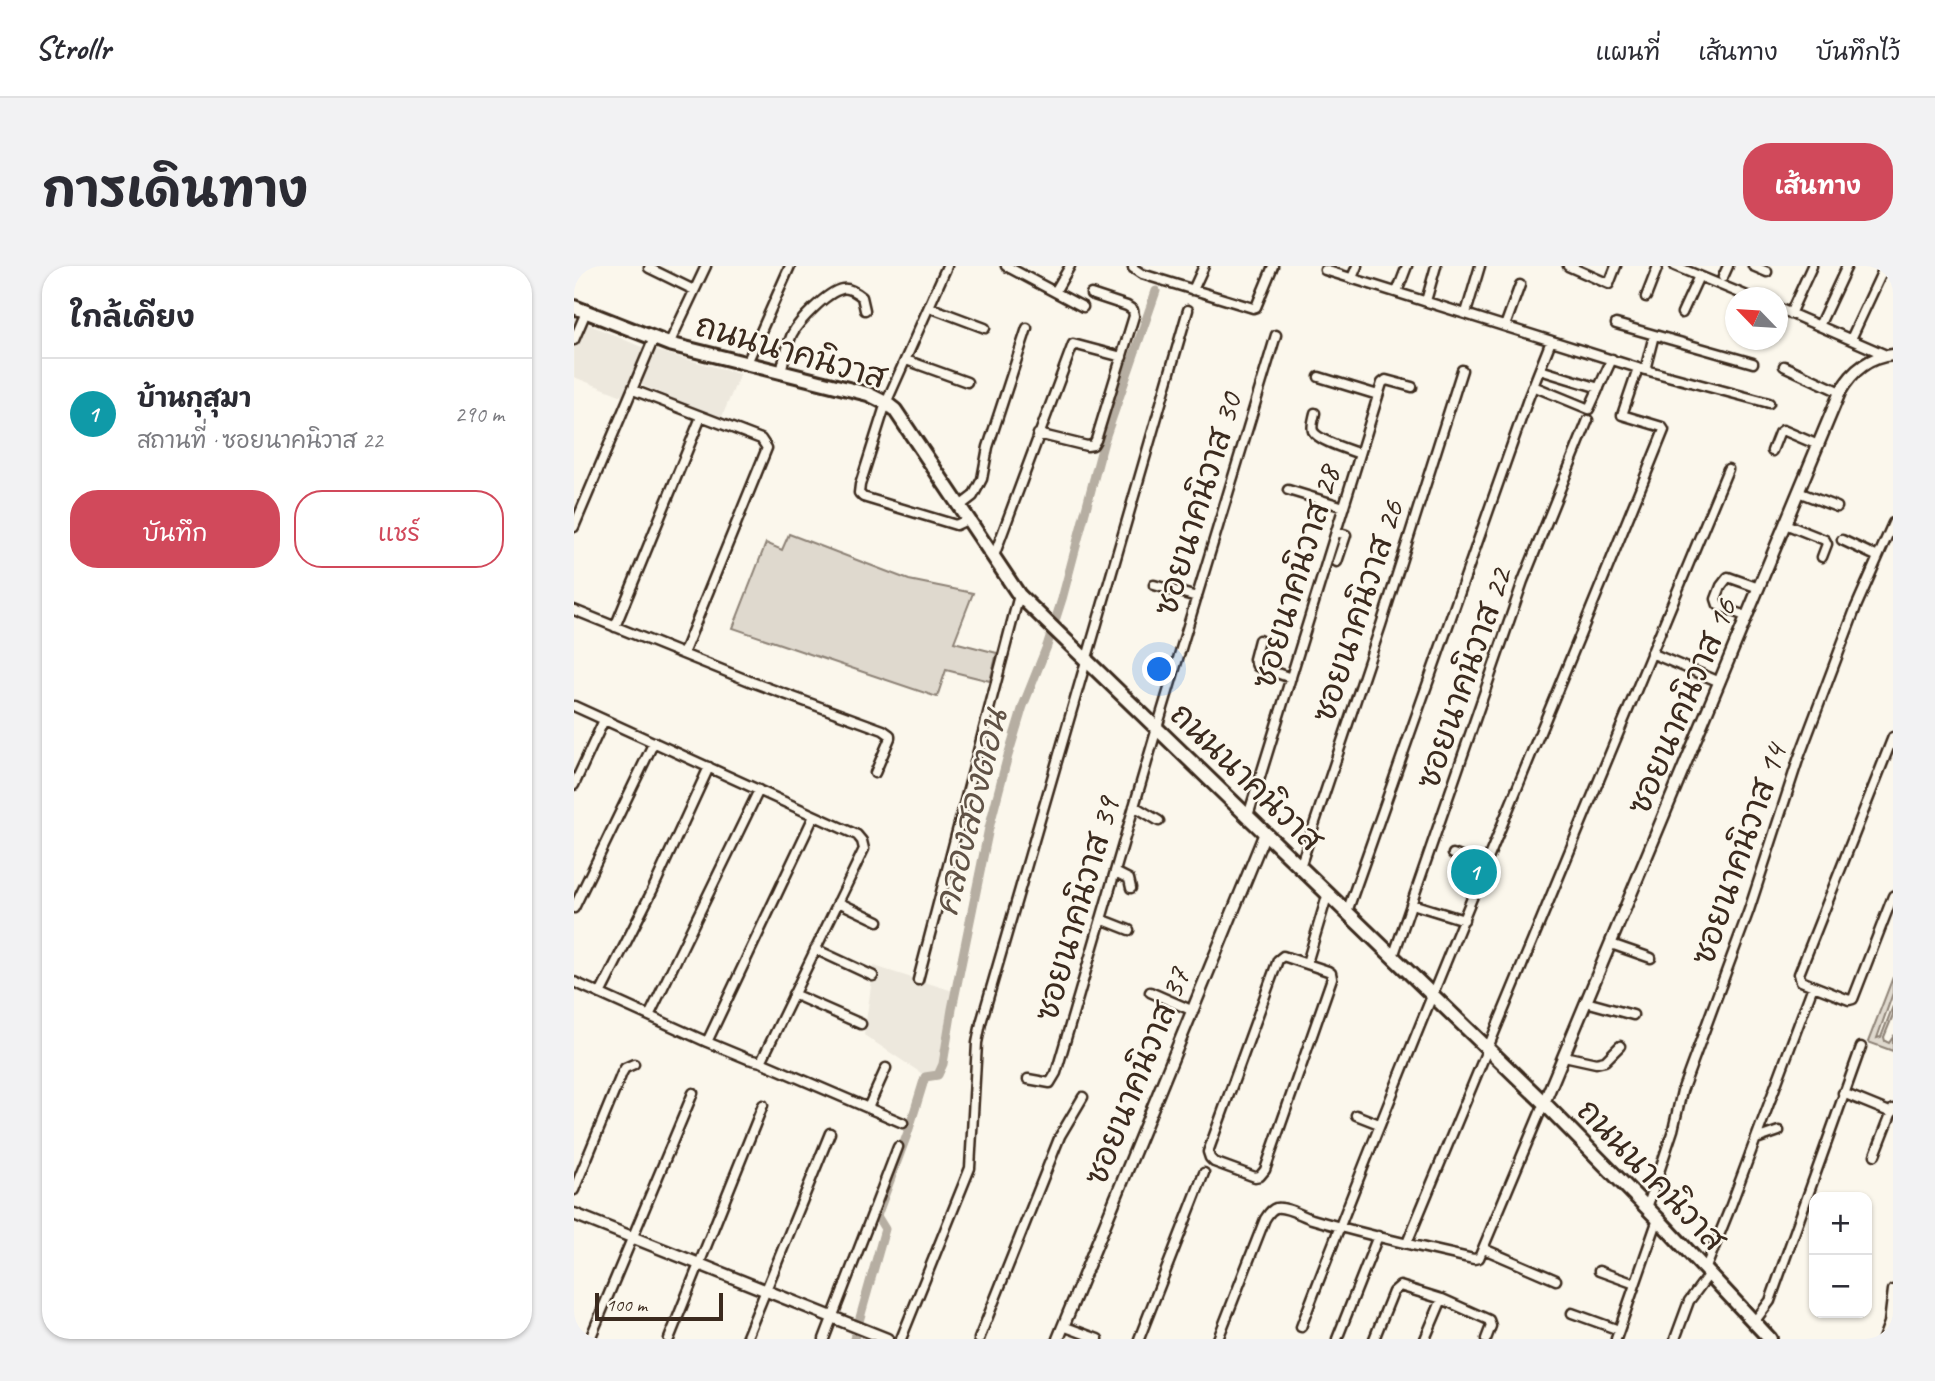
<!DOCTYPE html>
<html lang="th">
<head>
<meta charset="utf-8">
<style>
	:root { --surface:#fff; --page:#f2f2f3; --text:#2b2b33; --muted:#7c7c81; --line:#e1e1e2; --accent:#d1495b }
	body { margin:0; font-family:Caveat,"Playpen Sans Thai",sans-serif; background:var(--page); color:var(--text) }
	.controls { position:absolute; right:21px; bottom:21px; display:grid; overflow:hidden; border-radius:14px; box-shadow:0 2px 5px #0004 }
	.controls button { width:63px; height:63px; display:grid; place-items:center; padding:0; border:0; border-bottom:2px solid var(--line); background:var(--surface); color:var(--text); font:35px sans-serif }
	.compass { position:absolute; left:1151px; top:21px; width:63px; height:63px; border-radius:50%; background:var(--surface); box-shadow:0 2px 5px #0004; rotate:295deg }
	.scale { position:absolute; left:21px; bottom:18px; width:128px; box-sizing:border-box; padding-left:7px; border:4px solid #3b2a1e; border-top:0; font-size:19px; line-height:24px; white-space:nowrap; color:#3b2a1e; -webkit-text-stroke:5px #fbf7ec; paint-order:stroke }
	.you { position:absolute; left:586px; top:404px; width:24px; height:24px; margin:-18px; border:5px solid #fff; border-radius:50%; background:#1a73e8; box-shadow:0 0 0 10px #1a73e833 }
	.badge { display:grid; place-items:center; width:46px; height:46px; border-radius:50%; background:var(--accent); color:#fff; font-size:23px; font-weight:700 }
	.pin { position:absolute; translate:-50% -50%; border:4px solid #fff; box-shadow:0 2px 7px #0006 }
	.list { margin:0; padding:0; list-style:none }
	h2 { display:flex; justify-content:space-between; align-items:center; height:91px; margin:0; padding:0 28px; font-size:30px }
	h2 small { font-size:23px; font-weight:400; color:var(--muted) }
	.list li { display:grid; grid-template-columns:46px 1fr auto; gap:21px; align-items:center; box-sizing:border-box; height:112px; padding:0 28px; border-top:2px solid var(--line) }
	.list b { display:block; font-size:26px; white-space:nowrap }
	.list p { margin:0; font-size:23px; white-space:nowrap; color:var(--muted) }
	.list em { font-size:23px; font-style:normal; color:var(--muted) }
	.actions { display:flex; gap:14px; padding:21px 28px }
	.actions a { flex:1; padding:16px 0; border:2px solid var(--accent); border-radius:28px; text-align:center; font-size:24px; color:var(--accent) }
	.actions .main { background:var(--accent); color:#fff }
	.map { position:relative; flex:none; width:1319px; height:1073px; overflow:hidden; border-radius:28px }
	header { display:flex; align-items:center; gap:42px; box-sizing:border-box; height:98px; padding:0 35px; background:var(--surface); border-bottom:2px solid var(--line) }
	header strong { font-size:33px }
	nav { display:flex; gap:38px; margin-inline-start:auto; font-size:24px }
	.intro { display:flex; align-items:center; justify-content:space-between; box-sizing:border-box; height:168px; padding:0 42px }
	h1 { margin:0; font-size:49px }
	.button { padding:18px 32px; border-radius:28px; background:var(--accent); color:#fff; font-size:24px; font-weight:700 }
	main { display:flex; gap:42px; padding:0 42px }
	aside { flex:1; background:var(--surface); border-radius:28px; box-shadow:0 2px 5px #0004 }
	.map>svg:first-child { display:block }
	.built { fill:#ede8dd }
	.green { fill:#dfd9ce; stroke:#8d8276; stroke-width:2 }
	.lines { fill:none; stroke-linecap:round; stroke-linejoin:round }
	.canal { stroke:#b6aea2; stroke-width:9 }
	.minor-casing { stroke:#3b2a1e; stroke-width:13 }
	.tertiary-casing { stroke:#3b2a1e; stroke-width:15 }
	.secondary-casing { stroke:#3b2a1e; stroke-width:18 }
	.minor { stroke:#fbf7ec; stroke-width:8 }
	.tertiary { stroke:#fbf7ec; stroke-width:10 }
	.secondary { stroke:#fbf7ec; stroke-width:12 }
	.labels { text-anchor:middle; stroke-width:5; stroke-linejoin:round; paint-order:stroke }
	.street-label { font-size:33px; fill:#3b2a1e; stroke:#fbf7ec }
	.water-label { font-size:35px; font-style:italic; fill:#605246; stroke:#fbf7ec }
</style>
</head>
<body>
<header>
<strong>Strollr</strong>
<nav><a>แผนที่</a><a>เส้นทาง</a><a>บันทึกไว้</a></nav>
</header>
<div class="intro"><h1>การเดินทาง</h1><a class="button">เส้นทาง</a></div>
<main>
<aside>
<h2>ใกล้เคียง<small></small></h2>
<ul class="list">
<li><span class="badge" style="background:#0f9aa8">1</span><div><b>บ้านกุสุมา</b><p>สถานที่ · ซอยนาคนิวาส 22</p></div><em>290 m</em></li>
</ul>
<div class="actions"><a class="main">บันทึก</a><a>แชร์</a></div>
</aside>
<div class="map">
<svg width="1319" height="1073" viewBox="0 0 1319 1073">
	<rect width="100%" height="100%" fill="#fbf7ec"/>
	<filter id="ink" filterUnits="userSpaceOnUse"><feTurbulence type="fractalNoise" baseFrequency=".0143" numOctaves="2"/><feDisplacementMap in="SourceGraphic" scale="14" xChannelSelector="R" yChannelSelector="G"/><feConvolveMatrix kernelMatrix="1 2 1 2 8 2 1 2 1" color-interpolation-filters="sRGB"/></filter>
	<g filter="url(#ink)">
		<path class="built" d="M0,52L65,80L166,108L147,153L58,115L51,131L0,111Z
			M300,700L379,725L368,790L364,803L359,807H347L290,769Z"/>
		<path class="green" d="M215,268L335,314L399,327L380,376L423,387L416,415L372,404L363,431L159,362L192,277L208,284Z
			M1319,711V727L1303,772L1307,771L1319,740V749L1310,771L1311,775L1315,777L1319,771V785L1294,776Z"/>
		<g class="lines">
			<path class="canal" d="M280,1073L311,963L303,950L304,947L334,866L351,811L364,809L369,798L378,743L415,562L433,493L449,440L473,380L488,333L530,175L582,25"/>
			<defs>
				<path id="minor" d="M373,0L312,137L286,219L285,227L289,231L382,259L395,253
					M432,0L509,41
					M559,0V2L568,8L679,42L682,41L699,0
					M994,0L1035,18L1042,0
					M1101,0L1178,32
					M1179,0L1193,6
					M75,2L120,24
					M751,4L1064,102L1195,137
					M1149,11L1154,0
					M778,12L783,0
					M619,24L630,0
					M481,26L496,0
					M823,26L833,0
					M1072,31L1084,0
					M852,35L862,0
					M355,41L411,62
					M1204,42L1312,89
					M892,47L906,0
					M1108,47L1125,10
					M1216,48L1238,0
					M1042,58L1179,97
					M931,60L946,19
					M1245,60L1273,0
					M1277,73L1311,0
					M0,74L12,46
					M95,78L132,0
					M332,94L393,116
					M173,97L216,0
					M1210,100L1266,126
					M966,104L1025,122
					M1071,104L1080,69
					M207,106C210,93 213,80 218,68C225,55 253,26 268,23C275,21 283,27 288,31L291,44
					M745,111L804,129
					M959,120L1015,143L1038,93
					M59,124L187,173L193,182L109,388
					M741,147C740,152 737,160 739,165C744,175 776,184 786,188
					M464,168L513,180L519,179L522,174L560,50L559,44L553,40L517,28
					M1198,185L1205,167L1209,164L1244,179
					M714,224L770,241
					M1224,226L1263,241
					M386,240L399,230L408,213L414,181L453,62
					M1211,258L1251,274L1253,278L1248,291
					M0,261L80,72
					M763,266L772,269L763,296
					M1268,274L1304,291
					M420,290L499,78L548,91
					M580,319L623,331
					M0,344L178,416L309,464L316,469V472L301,507
					M1173,351L1144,339L1142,333L1147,320L1154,311L1185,322
					M41,361L127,151
					M685,374L680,393L683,400L717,412
					M1077,387L1146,416
					M0,440L283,569L288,575L290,583L187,796
					M1319,471L1225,708L1227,715L1275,734L1279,733L1319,630
					M0,519L30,454
					M560,540L585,555
					M674,550L808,117L812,114L838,121
					M879,588L912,600
					M726,601L807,359L888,104
					M541,606L555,613L557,622
					M264,636L304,655
					M838,638L890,654
					M0,642L80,476
					M773,646L954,133L977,75
					M527,653L555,664
					M1037,678L1077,692
					M241,683L299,710
					M709,690L754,705L757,707L758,712L691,904L686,910L681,911L640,896L636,892L634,886L704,694Z
					M819,691L949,315L1014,154
					M733,697L754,627
					M344,714L445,329
					M0,716L133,776L174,793L187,796L329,857
					M576,726L617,744
					M26,728L78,625L135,501
					M219,728L287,758
					M1012,736L1059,749
					M75,750L185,524
					M133,776L240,550
					M990,790L1022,797L1031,795L1046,780
					M454,813L476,817L482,807L583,462L702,69
					M1269,827L1318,847
					M294,842L312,802
					M782,849L805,858
					M1182,873L1205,865
					M1301,889L1319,843
					M0,924L48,807L51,802L60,798
					M1073,942L1099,864L1108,825L1175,644L1224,494L1282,341L1319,257
					M833,977L1154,203
					M910,983L982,1014
					M1131,1004L1154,947L1239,720
					M1025,1005L1061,1018
					M998,1047L1045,1064
					M1180,1056L1196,1035L1287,781
					M489,1060L524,1073
					M727,1061C842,760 969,463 1090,164L1088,161L1048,149L1064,102
					M16,1073L119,827
					M95,1073L189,839
					M172,1073L256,867
					M250,1073L324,881
					M327,1073L396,902L403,777L407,757L614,44
					M405,1073L486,870L509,831
					M565,1073L630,907
					M644,1073L691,953C694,949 696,944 702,942C712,940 728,950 738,953C791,969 846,981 900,993L905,992L970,837
					M763,1073L804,970
					M800,1073L819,1026L826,1020L868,1033L915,1054L917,1060L912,1073
					M851,1073L868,1033
					M1042,1073L1084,953
					M1101,1073L1115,1035L1135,1008
					M1309,1073L1315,1057L1319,1024"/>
				<path id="tertiary" d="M970,837L1266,126C1278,105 1294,91 1319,89
					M0,948L313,1073
					M484,1073L691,567"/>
				<path id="secondary" d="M0,41L95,78L294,128L312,137L321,144L445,329L970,837L1084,953L1196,1073"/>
			</defs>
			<use href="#minor" class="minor-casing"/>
			<use href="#tertiary" class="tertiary-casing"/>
			<use href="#secondary" class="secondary-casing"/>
			<use href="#minor" class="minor"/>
			<use href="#tertiary" class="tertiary"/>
			<use href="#secondary" class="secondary"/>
		</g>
	</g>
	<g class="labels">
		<g class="street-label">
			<text transform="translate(217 84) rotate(16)" y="12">ถนนนาคนิวาส</text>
			<text transform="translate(623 238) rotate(-73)" y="12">ซอยนาคนิวาส 30</text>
			<text transform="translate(721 311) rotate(-73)" y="12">ซอยนาคนิวาส 28</text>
			<text transform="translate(783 345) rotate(-72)" y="12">ซอยนาคนิวาส 26</text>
			<text transform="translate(889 412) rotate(-71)" y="12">ซอยนาคนิวาส 22</text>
			<text transform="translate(1107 440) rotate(-67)" y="12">ซอยนาคนิวาส 16</text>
			<text transform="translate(673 510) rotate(44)" y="12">ถนนนาคนิวาส</text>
			<text transform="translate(1164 588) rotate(-71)" y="12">ซอยนาคนิวาส 14</text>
			<text transform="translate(502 643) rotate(-74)" y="12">ซอยนาคนิวาส 39</text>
			<text transform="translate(562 810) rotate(-68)" y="12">ซอยนาคนิวาส 37</text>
			<text transform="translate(1078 908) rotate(46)" y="12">ถนนนาคนิวาส</text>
		</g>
		<g class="water-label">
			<text transform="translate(396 546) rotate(-76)" y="12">คลองสองตอน</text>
		</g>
	</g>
</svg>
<div class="controls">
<button>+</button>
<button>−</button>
</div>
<svg class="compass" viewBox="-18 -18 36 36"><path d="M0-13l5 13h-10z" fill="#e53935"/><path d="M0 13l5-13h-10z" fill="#7c7c81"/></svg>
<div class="scale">100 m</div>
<div class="you"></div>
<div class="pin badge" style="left:900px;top:606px;background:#0f9aa8">1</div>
</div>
</main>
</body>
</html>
